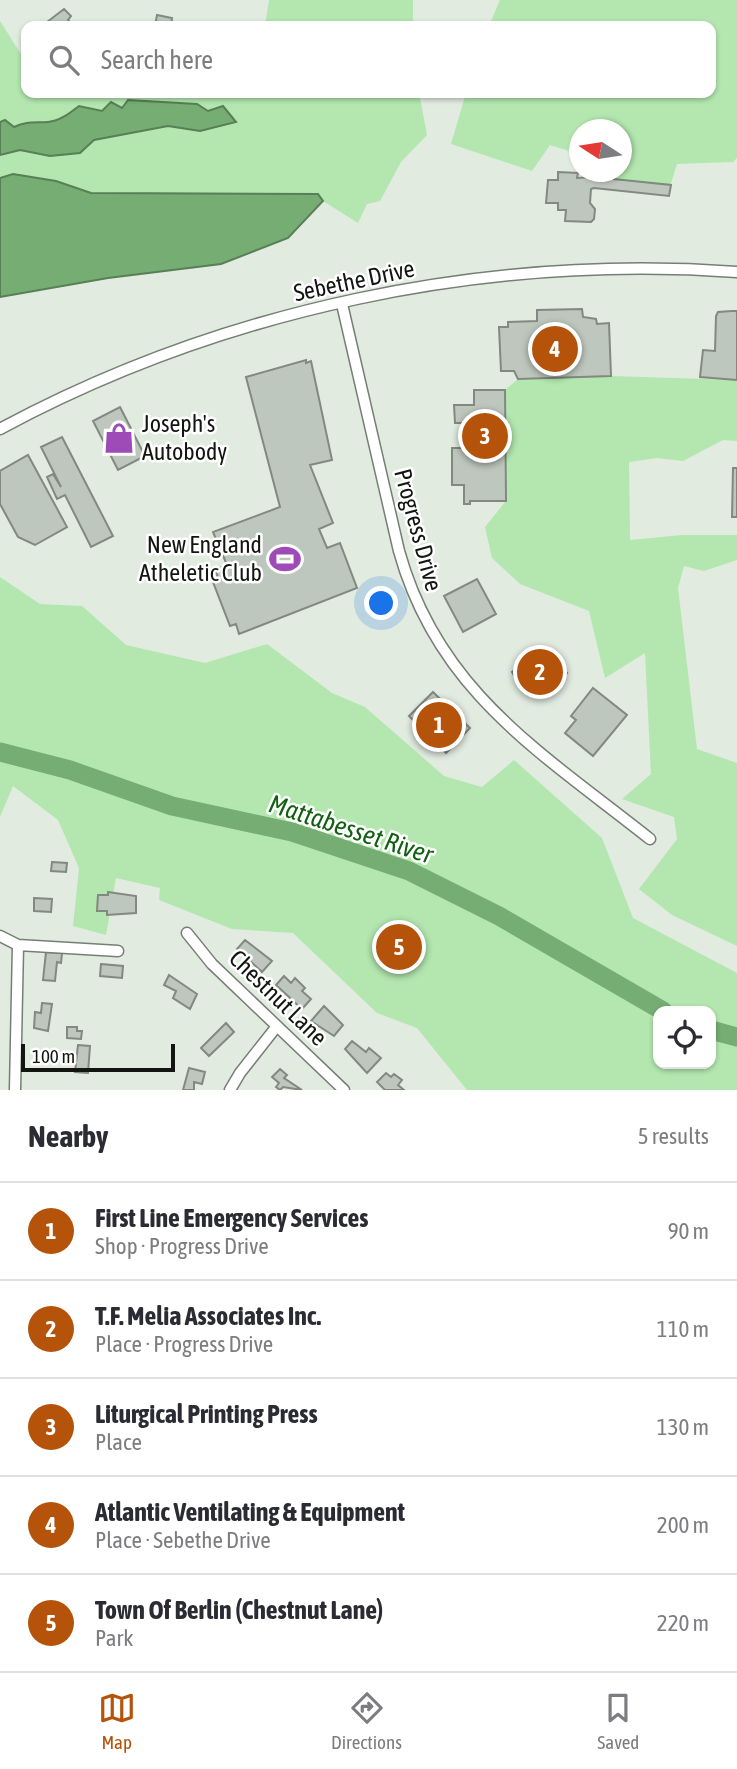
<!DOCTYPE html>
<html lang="en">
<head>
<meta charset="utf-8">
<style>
	:root { --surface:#fff; --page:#f7f7f7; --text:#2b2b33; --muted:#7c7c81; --line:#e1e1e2; --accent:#b45309 }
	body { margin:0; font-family:"Asap Condensed",sans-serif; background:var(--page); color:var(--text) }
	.controls { position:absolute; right:21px; bottom:21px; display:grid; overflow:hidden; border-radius:14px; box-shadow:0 2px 5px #0004 }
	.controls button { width:63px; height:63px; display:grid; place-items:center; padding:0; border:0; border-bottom:2px solid var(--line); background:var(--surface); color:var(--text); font:35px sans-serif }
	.compass { position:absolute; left:569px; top:119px; width:63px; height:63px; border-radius:50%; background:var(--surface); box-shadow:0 2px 5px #0004; rotate:282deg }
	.scale { position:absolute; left:21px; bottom:18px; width:154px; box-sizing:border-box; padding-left:7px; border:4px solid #121512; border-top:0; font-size:19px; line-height:24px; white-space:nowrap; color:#121512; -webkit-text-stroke:5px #fff; paint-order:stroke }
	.you { position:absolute; left:382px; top:604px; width:24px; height:24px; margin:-18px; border:5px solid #fff; border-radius:50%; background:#1a73e8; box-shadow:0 0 0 10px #1a73e833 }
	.badge { display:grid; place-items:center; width:46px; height:46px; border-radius:50%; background:var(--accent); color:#fff; font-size:23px; font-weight:700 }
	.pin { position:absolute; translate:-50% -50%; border:4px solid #fff; box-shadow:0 2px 7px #0006 }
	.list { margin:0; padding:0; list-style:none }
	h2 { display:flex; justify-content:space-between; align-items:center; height:91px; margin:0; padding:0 28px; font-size:30px }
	h2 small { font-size:23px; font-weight:400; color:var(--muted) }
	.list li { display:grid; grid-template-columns:46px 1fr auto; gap:21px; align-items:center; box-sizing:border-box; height:98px; padding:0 28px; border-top:2px solid var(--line) }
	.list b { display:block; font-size:26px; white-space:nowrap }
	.list p { margin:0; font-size:23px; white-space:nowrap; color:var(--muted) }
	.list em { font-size:23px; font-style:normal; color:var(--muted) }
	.icon { flex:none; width:38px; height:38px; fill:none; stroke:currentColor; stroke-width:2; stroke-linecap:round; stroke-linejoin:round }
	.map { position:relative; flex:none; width:737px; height:1090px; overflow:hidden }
	.search { position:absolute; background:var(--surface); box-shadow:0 2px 5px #0004; left:21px; right:21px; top:21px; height:77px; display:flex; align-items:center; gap:18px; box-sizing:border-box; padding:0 24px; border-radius:14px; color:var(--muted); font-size:26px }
	.sheet { height:581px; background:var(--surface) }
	nav { display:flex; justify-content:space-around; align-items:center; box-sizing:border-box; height:98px; border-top:2px solid var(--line); background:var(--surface); font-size:19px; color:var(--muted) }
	nav a { display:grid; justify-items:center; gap:4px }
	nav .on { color:var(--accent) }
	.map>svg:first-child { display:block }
	.green { fill:#b3e7af; fill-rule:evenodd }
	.water { fill:#76ad73; stroke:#587f56; stroke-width:2 }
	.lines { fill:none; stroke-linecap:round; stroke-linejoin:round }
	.river { stroke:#76ad73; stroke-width:19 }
	.building { fill:#bec7bd; stroke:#818980; stroke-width:2 }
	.street-casing { stroke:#767f75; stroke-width:13 }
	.street { stroke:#fff; stroke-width:10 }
	.labels { text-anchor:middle; stroke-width:5; stroke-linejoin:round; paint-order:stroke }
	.street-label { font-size:24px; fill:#121512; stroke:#fff }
	.poi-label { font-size:24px; fill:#121512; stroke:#fff; text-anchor:start }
	.water-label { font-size:26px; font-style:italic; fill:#116012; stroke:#fff }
</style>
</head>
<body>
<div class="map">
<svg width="737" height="1090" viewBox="0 0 737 1090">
	<rect width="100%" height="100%" fill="#e1ebe0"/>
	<path class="green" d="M269,0H413V26H265Z
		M500,0H737V158L733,162L677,164L668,193L595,186L596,172H622V130H580L579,154L550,145L532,171L451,144L466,93H711V26H489Z
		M0,21L26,62V93H419L427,135L401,162L380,201L367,204L358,223L323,201L318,194L91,193C63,184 29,170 0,178V155L20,150L50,156L80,153L94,140L168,126L201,131L208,111L196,104L102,111L79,106C70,113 60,121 48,122C35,123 27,121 14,127L5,120L0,122Z
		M611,376L737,380V441L723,440L683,461L657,458L629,462L630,540L682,535H737V560L704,571L684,566L678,588L697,749L737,763V946L672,915L639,889L677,839L674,817L622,799L651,774L645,653L605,678L589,611L520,584L492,558L485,527L506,501L505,390L518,379Z
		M0,577L40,604L82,606L126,645L205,663L267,644L332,693L365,707L444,776L482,787L514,760L602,838L633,918L737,973V1090H467L417,1028L377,1013L293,933L232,929L159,900L160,888L116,878L106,935L73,926L79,868L58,820L13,786L0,817ZM658,1011H711V1064H658Z"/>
	<path class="water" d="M128,100L197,104L208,111L223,106L236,122L200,131L168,126L94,140L80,153L50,156L20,150L0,155V122L5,120L14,127C27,121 35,123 48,122C60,121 70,113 79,106L102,111L111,102L122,108Z
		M13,174L56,181L91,193L318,194L323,201L288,238L221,264L108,278L0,297V178Z"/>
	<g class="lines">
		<path class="river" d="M0,752L70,770L172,806L292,832L409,871L499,916L663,1011
			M711,1030L737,1037"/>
	</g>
	<path class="building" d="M64,9L71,16L68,20L74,26H51L47,22Z
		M157,15L172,18L171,26H155Z
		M558,172L578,173L577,178L594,177L671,185L669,196L594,188L591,189L590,203L595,209L594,219L591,222L565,221L566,210H558V203H546L548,180H558Z
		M582,309L583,317L596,319L597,324L609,323L611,376L518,379L514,371H501L499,327H508V322L537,321V310Z
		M732,311H737V380L700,377L703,350L715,351L716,316L718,312Z
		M306,360V363L311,361L332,460L310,465L333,523L319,529L327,548L340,543L357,588L239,634L236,624L230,626L213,582L219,580L215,570L227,565L213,532L280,507L246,377Z
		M474,390H505L506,501H470V504H464V485H452V448H464V423H455L454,405H474Z
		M120,407L145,456L118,470L93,421Z
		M62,437L113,536L91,547L65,495L57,499L47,477L53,474L61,487L41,447Z
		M28,455L67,527L35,545L18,537L0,504V471Z
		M733,468H737V517H732Z
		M477,579L496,614L463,632L444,596Z
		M544,647L567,673L541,697L531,686L528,688L523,683L520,685L512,672Z
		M593,688L627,715L593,756L565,733L576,720L571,716Z
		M433,692L470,728L446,753L409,716Z
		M52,862L67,863L66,872L51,871Z
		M108,892L136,896V913L107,915V911H97L98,895H108Z
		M34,898L52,899L51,912L34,911Z
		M245,940L272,961L262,972L237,949Z
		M46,952L62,953L61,963L57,962L55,981L43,980Z
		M101,964L123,966L122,978L100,976Z
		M169,975L197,994L190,1009L173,998L176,991L164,985Z
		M284,976L291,983L295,978L305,988L302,991L311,999L302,1009L276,985Z
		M42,1003L52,1004L48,1031L34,1028L35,1012L41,1013Z
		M324,1006L343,1025L334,1036L311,1021Z
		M226,1023L234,1032L209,1056L201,1048Z
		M67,1027H77V1031H82L81,1039L67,1038Z
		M352,1041L366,1052L369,1048L381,1058L367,1073L345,1049Z
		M78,1045L90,1046L88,1073L75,1072Z
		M189,1068L205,1072L202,1084L194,1082V1090H183Z
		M280,1069L287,1075L284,1078L302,1090L283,1087L280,1090L276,1087L279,1083L272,1077Z
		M386,1073L391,1077L394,1074L402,1080L398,1085L404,1090H385L377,1082Z"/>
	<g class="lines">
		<defs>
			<path id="street" d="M342,304L399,551C438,692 542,753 650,839
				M0,429C223,309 485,254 737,272
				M187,933L212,964L344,1090
				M0,936L18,945L118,951
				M15,1090L18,945
				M230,1090L240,1073L277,1026"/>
		</defs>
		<use href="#street" class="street-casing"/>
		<use href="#street" class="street"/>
	</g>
	<defs>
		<symbol id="shop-bare" viewBox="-9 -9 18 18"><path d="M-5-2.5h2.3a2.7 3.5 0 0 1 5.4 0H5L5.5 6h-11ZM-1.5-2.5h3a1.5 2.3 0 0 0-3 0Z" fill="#9e4ab7" stroke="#fff" stroke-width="2.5" paint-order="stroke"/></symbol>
		<symbol id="stadium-bare" viewBox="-9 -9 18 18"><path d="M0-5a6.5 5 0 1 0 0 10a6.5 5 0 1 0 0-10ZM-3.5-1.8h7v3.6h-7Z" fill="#9e4ab7" stroke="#fff" stroke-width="2.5" paint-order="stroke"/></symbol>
	</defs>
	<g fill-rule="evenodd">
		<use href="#shop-bare" x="97" y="416" width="44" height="44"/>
		<use href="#stadium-bare" x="263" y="537" width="44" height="44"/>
	</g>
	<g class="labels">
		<g class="street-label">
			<text transform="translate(354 281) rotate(-12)" y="8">Sebethe Drive</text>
			<text transform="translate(418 530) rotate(75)" y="8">Progress Drive</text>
			<text transform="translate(278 998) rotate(44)" y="8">Chestnut Lane</text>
		</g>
		<g class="poi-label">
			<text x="142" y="432">Joseph's<tspan x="142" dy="28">Autobody</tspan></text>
			<text x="262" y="553" text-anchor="end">New England<tspan x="262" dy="28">Atheletic Club</tspan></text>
		</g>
		<g class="water-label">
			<text transform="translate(351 829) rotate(18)" y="9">Mattabesset River</text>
		</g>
	</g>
</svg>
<div class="controls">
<button><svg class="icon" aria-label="locate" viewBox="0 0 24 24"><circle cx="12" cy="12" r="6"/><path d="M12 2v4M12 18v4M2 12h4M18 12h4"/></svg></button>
</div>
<svg class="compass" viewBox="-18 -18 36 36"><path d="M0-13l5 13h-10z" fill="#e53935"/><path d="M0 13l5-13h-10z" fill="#7c7c81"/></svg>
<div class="scale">100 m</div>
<div class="you"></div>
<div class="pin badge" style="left:439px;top:725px">1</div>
<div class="pin badge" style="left:540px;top:672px">2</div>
<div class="pin badge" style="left:485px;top:436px">3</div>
<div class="pin badge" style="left:555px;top:349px">4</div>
<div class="pin badge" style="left:399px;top:947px">5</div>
<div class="search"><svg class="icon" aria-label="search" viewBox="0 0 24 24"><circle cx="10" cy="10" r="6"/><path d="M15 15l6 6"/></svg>Search here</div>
</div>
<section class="sheet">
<h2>Nearby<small>5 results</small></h2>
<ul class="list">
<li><span class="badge">1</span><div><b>First Line Emergency Services</b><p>Shop · Progress Drive</p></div><em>90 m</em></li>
<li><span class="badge">2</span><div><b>T.F. Melia Associates Inc.</b><p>Place · Progress Drive</p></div><em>110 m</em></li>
<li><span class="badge">3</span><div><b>Liturgical Printing Press</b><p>Place</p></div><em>130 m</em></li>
<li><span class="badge">4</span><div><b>Atlantic Ventilating &amp; Equipment</b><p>Place · Sebethe Drive</p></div><em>200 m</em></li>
<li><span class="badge">5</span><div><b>Town Of Berlin (Chestnut Lane)</b><p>Park</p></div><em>220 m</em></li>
</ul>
</section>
<nav>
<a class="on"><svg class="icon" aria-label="map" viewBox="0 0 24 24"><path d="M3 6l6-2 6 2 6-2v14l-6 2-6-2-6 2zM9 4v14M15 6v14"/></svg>Map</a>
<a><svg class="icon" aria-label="directions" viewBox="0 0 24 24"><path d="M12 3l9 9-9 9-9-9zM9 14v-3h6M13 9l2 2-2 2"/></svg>Directions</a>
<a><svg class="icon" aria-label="saved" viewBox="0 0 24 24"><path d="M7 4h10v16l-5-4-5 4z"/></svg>Saved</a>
</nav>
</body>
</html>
